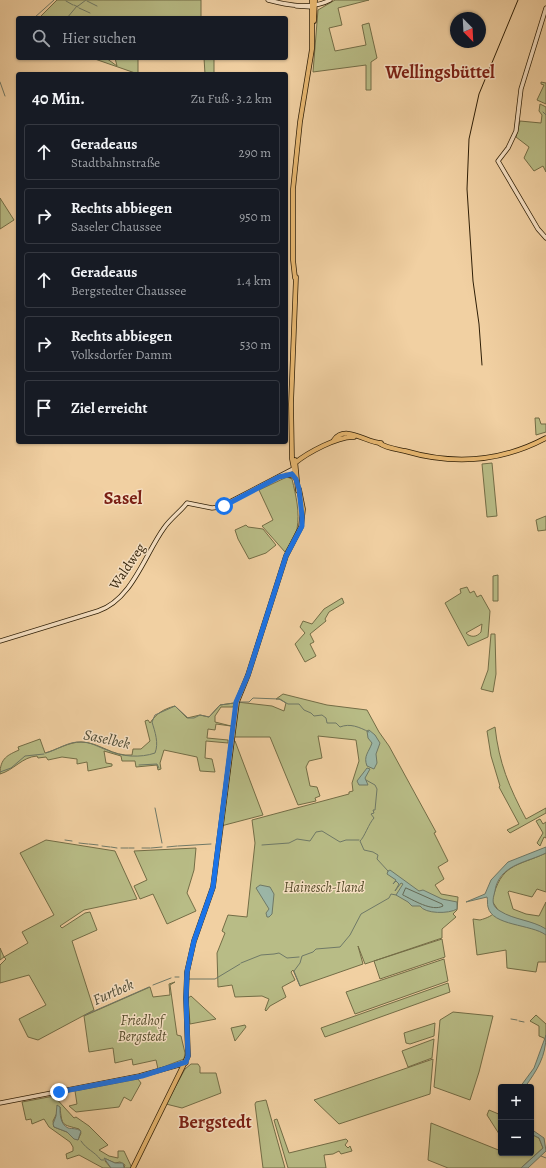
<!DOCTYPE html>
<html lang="de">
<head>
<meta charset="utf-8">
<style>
	:root { --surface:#171b24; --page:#20242c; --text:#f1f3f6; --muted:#9ea1a6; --line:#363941 }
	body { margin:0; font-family:Alegreya,serif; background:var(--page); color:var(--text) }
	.controls { position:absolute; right:12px; bottom:12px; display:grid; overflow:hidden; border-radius:4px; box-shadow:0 1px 3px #0004 }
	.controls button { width:36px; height:36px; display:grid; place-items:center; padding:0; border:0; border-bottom:1px solid var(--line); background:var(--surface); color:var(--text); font:20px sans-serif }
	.compass { position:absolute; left:450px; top:12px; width:36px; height:36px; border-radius:50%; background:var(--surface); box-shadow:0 1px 3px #0004; rotate:156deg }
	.stop { position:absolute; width:12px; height:12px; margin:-9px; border:3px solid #1a73e8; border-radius:50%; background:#fff }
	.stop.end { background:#1a73e8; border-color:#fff; box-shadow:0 1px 4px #0008 }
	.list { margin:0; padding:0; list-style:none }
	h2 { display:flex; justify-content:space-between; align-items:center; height:52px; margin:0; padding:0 16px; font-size:17px }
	h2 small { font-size:13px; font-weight:400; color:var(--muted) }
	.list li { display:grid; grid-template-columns:26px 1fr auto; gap:12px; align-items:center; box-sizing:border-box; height:56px; margin:0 8px 8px; padding:0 8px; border:1px solid var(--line); border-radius:4px }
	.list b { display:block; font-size:15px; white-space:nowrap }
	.list p { margin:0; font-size:13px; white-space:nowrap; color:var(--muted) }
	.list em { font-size:13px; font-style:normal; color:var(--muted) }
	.icon { flex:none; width:22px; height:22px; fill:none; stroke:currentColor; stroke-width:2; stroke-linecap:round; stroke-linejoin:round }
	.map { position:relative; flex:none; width:546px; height:1168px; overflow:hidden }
	.search { position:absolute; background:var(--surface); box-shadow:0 1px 3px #0004; left:16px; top:16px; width:272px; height:44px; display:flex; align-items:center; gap:10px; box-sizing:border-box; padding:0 14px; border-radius:4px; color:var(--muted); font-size:15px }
	.panel { position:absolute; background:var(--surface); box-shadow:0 1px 3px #0004; left:16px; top:72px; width:272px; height:372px; border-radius:4px }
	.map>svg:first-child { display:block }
	.green { fill:#b8bc86; stroke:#736d46; fill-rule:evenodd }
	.water { fill:#9bb6a7; stroke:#6f7967 }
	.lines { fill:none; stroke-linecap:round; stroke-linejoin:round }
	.shore { stroke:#646a56; stroke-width:1 }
	.stream { stroke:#6f7967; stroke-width:1 }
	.secondary-casing { stroke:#2e1e06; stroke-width:5 }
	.primary-casing { stroke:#2e1e06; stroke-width:5.5 }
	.secondary { stroke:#f6e0c3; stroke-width:3.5 }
	.primary { stroke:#e8b871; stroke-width:4 }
	.tram { stroke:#2e1e06; stroke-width:1 }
	.route { stroke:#1a73e8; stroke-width:5 }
	.labels { text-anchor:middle; stroke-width:3; stroke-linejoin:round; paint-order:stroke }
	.street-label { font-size:14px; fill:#2e1e06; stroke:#f6e0c3 }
	.park-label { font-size:14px; font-style:italic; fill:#574d2c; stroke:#f6e0c3 }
	.water-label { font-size:15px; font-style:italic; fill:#4f4c36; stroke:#f6e0c3 }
	.district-label { font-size:18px; font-weight:bold; fill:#7a1f14; stroke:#f6e0c3 }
</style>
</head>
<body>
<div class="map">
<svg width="546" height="1168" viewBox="0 0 546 1168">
	<rect width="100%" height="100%" fill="#f1d0a2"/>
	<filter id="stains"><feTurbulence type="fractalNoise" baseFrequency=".005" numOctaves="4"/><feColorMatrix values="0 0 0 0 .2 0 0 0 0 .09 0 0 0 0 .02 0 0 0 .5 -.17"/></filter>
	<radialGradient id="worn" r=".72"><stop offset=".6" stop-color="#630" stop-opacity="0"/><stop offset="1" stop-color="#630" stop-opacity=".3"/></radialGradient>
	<path class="green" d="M57,0H201V18H39Z
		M335,0H369L338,8L342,25L329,28L335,51L366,45L362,25L369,23L377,58L371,62V90H366V65L313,72L318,10Z
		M92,58H106L117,66L115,58H138V74Z
		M204,58H232L214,59V74H205Z
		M541,82L546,83V104L537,100L544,85L541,84Z
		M540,104L546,107V172L543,166L534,171L524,158L529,147L516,137L520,121L541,123L542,115L539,111Z
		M0,198L14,220L0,229Z
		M535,418H539L541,424H546V432L536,435Z
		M492,463L497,516L487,517L482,464Z
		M287,477L292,479C296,496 300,512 297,529C295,536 289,545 285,552L262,526L273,520L259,490Z
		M546,516V530L538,531L536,520Z
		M246,525L248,527L263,529L276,545L266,553L249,559L238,539L235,530Z
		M498,575V601H493V576Z
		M467,587L470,593L474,591L477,597L481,595L490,611L488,637L468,646L445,603L461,593L460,589ZM482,624L481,632C477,637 471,638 466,633Z
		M342,598L344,603L329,612L325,619L326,621L310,634L314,642L310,644L316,656L305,662L295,644L305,633L300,627L303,621L312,624L324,609Z
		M491,634H495L496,674L493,692L481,689L488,670Z
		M283,694L327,705L367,710L379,732L389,746L436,832L434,833L448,861L438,867L444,879L435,885L441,894L458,897L457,910L453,914L456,917L442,929V938L365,964L358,946L363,964L300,986L293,970L291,972L295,980L282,987L286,997L270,1006L266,1011L265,1010L269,999L262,996L235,997L232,985L218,987L217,953L225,933L222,931L228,915L247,917L255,843L252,820L349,794V792L353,791L352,783L359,761L356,740L318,736L322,758L309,761L306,767L310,786L317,787L320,796L315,798L316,801L298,805L270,737H232L237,702L272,706L284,711L286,703L280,699H276Z
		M234,703L233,707H221L215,716V722L231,726L216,724L215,730L208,729L207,738L228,740V743L206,741L205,758L212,759L215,772L200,771L197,757L164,750L160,763L161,769L158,770L157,765L136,767L135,761H122L121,756L104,751L106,763L112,764V766L88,771L87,762L77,764V759L62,757L48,760L46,757L38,758L37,756C22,757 14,770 0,774C0,758 8,755 19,750L18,747L40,739L45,753C56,750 69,742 81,742C99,742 113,757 132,755L133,749H141L150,741L145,721L148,720L150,723C156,714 163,709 175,706L187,718L200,715L209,717L220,705Z
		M495,727C499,763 509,787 526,819L546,808V813L510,833L507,830L519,824L499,787L500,786L491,756L487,731Z
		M232,741H235L263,815L221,826Z
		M540,819L543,824L546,822V838L544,837L540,846L537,843L543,833L536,821Z
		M46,840L115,851L137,899L84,910L60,926L62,928L85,913L90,912L97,930L72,941L94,1010L38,1040L28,1037L19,1019L46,1005L29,975L0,983V965L6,959L4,957L0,960V948L4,957L28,943L22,932L54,915L20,853Z
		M196,848L194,870L187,893L196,911L167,924L153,894L140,899L134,886L147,880L134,851Z
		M546,853V892L537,889L532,897L509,891L508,892L513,909L526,914L539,916L546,902V962H538L536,972L507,968L506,950L477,955L473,919L480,920C487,918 492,916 498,910L492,901C501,863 516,867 546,853Z
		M442,939L445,957L380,979L374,961Z
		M444,959L448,981L355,1014L346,992Z
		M175,982L170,985L177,1035L181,1036L185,1053L184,1059L158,1069L156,1060L133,1065L132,1059L115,1063L113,1048L89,1052L84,1016L150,987L153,997L170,995L169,984Z
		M448,983L450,992L325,1037L321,1028Z
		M191,996L216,1019L190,1024L188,998Z
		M453,1012L493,1016L479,1072L470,1100L434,1087L440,1020Z
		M536,1015L546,1024V1042L544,1038L539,1036V1026L530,1021Z
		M435,1023L434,1036L410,1044L406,1043L404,1033Z
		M245,1025L246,1027L235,1041L231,1028Z
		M434,1039L432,1058L408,1067L402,1051Z
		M433,1059L430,1094L339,1124L314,1100Z
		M191,1064H198L200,1067V1073H216L221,1093L182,1108L166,1104L185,1069Z
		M138,1079L141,1083L131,1101L124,1097L119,1107L76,1112L69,1106L77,1104L75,1091Z
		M54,1096L74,1118L76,1117L89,1126L108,1145L99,1150L109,1156L118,1158V1151H124L132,1168H124L125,1165L120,1162L115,1163L106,1159L105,1161L111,1168H103L79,1155L67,1159L66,1154L73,1151V1147L70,1142L49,1127L44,1119L32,1124L31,1119L26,1120L22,1102ZM60,1107C62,1127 62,1124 79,1129L81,1133L78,1140L67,1132L54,1127L53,1121Z
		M266,1100L285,1168H263L255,1104L256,1102Z
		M489,1110L501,1115V1137L487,1115Z
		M277,1119L289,1153L346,1139L348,1141L345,1145L348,1148L350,1146L352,1151L341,1154L339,1151L333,1154L324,1155L326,1168H288L274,1120Z
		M431,1123L501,1151V1153H531V1134L539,1138L543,1148L521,1168H448L428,1160Z"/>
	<path class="water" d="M369,730L375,735L380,743L376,754L377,763L374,769L367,766C363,756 369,752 372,743L368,738L367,731Z
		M367,768L370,769L365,778L368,785H359L357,781Z
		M546,847V853C528,862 503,864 496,886C495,889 495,892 494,895C492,902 493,907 500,911C514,920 532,920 546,929V935C531,924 492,926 488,907C487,904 488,900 487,897L466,902L485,894L491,880L508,862Z
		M390,870L419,891L423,890L442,899L457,902V909C449,914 425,914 420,906H412L408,902L396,895L403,884L401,883L395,891L399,884L396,881L393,884L396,880L387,874L388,871Z
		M260,885L270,887L274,894L272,914L269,917H267L266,913L269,909L256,888Z
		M546,1035C546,1057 537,1070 525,1087H520L534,1068Z
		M57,1105L60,1107C60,1114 60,1124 68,1128C73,1129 76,1128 81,1131L78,1140L74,1139L67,1132L54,1127L53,1124L56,1116Z
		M531,1129L544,1138L546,1151L528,1168H521L543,1148L539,1138L531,1134Z
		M104,1158L115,1163H123L124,1168H111Z"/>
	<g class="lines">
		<path class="shore" d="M406,888L442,904L443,906C432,912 413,900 403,895Z"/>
		<path class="stream" d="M66,1L73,5
			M87,1L97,6
			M74,5L78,7
			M78,6L86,0
			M79,8L90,13
			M34,18L54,0
			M67,18L77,6
			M17,35L18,34
			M95,59V58
			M0,82L5,96
			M543,112L546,115
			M239,702H249L253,698L279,699L288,704H299L304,710L311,713L314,716L322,715L326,718L327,723H336L340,727C350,723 359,727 369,732
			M46,753C57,750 69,741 81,742C91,742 98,747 107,750C121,757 141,758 155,753C159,743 155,732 152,722L155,715L175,706L188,718H194L200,715L209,717L220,705L234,703
			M139,765L157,764L159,768
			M0,772L11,768L25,756L44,754
			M366,780L375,785L377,789L375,810H373L374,813L371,814L374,818C369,823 364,838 360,841L364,850L373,852L378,855L377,859L388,871
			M155,808L162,843
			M65,840L72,841
			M79,843L88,844
			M89,844L98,845
			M262,845L289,843L297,839L310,841L316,832L322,831L340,842L346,840H359
			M102,846L110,847
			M178,846L211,844
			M111,847L117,848
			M167,847L177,846
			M121,848H128
			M129,848H134
			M142,848H150
			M151,848L162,847
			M241,963L261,955L274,954L279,953L287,958L299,957
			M175,977H179
			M189,979H215L240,964
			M153,985L171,978
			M300,986L294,971L300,963L302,956L313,952L316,949L340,947L350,935L361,914L389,898L391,894L396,895
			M85,1015L149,987
			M511,1019L517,1020
			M519,1021L524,1022
			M81,1141C87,1150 94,1151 101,1160H104
			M541,1156L546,1158"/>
		<defs>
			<path id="secondary" d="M268,0C287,5 312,10 330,0
				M296,6L313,7
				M546,8L521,89L516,131L508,148L498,161L538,229L546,238
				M0,641L98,611C132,600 145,554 164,528C171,518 180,512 187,503L212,508L220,507L293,469
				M0,1103L139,1076L186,1063"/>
			<path id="primary" d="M314,21L315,0
				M296,277L291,404L292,459L296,479
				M295,278L293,260V189L300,122L312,49V0
				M334,440C345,424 367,443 381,443
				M379,443C386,448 396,449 405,451C453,465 501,462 546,438
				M295,460L298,491
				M295,463C307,453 338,436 354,437
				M286,474L294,476
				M133,1168L188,1056L186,998L187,972L194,941L213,887L237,702L248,675L286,556L301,527L303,509L299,489"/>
		</defs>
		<use href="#secondary" class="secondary-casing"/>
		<use href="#primary" class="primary-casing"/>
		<use href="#secondary" class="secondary"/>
		<use href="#primary" class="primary"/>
		<path class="tram" d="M482,365L479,324L473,281L467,189L469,139L479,94L518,0"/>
	</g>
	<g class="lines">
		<path class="route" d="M59,1092L142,1076L186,1062L188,1056L186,998L187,972L194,941L213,887L236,702L248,675L286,556L302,526V516L299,489L296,479L292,474L279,477L224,506"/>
	</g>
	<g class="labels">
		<g class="street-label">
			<text transform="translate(127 566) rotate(-56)" y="5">Waldweg</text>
		</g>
		<g class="park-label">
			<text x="324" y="892">Hainesch-Iland</text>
			<text x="142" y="1025">Friedhof<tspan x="142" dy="16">Bergstedt</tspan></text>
		</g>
		<g class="water-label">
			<text transform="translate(107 739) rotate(12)" y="5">Saselbek</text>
			<text transform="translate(113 992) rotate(-24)" y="5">Furtbek</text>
		</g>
		<g class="district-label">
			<text x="440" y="78">Wellingsbüttel</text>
			<text x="123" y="504">Sasel</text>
			<text x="215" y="1128">Bergstedt</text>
		</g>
	</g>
	<rect width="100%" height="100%" filter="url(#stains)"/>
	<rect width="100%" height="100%" fill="url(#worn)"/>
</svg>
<div class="controls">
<button>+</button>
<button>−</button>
</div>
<svg class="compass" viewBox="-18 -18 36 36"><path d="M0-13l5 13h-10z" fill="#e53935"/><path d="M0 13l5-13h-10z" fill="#9ea1a6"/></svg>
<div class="stop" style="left:224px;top:506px"></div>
<div class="stop end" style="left:59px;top:1092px"></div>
<div class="search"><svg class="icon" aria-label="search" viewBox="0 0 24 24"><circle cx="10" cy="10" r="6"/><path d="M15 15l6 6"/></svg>Hier suchen</div>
<section class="panel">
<h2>40 Min.<small>Zu Fuß · 3.2 km</small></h2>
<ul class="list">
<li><svg class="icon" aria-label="ahead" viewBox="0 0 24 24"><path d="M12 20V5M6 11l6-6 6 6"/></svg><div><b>Geradeaus</b><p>Stadtbahnstraße</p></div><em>290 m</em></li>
<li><svg class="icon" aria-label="right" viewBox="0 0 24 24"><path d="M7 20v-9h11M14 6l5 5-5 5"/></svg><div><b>Rechts abbiegen</b><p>Saseler Chaussee</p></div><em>950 m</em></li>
<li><svg class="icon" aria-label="ahead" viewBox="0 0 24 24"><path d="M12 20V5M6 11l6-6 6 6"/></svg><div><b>Geradeaus</b><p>Bergstedter Chaussee</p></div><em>1.4 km</em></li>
<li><svg class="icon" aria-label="right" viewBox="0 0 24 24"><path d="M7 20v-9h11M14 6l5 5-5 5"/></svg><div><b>Rechts abbiegen</b><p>Volksdorfer Damm</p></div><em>530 m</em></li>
<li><svg class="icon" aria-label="arrive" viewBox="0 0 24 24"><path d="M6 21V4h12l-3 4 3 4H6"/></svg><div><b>Ziel erreicht</b></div></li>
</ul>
</section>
</div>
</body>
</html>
